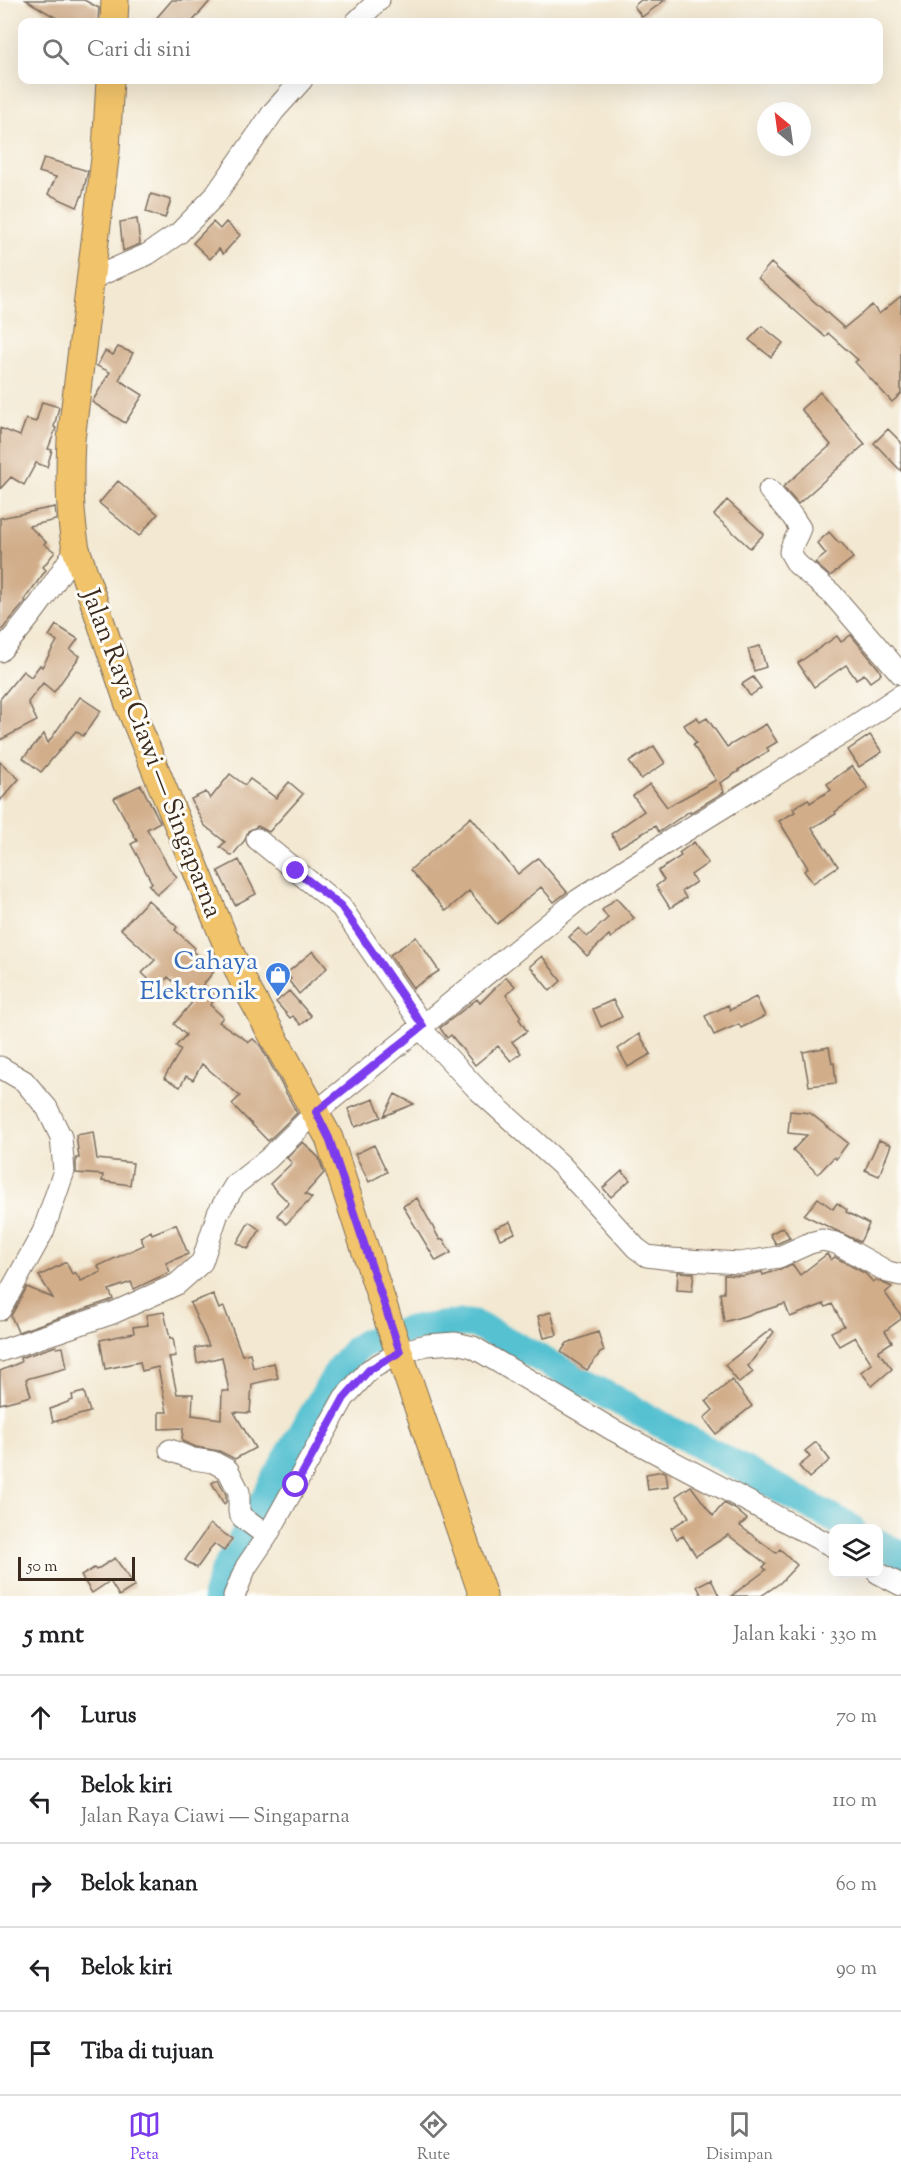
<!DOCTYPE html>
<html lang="id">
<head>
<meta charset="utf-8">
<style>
	:root { --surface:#fff; --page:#f6f6f6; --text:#202124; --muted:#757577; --line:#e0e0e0; --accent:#7c3aed }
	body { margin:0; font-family:"Sorts Mill Goudy",serif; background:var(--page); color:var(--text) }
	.controls { position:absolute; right:18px; bottom:18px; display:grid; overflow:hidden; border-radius:12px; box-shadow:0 6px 24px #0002 }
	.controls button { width:54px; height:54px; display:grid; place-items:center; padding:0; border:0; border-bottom:2px solid var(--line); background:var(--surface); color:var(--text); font:30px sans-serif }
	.compass { position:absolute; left:757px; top:102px; width:54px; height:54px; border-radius:50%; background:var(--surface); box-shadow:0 6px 24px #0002; rotate:331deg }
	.scale { position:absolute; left:18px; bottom:15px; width:117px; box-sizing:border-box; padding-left:6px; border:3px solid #3b2a1e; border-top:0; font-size:16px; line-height:21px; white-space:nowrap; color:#3b2a1e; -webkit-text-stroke:4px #fdfcf7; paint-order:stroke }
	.stop { position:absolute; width:18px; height:18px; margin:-14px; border:4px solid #7c3aed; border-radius:50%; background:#fff }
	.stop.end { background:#7c3aed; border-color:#fff; box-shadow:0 2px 6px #0008 }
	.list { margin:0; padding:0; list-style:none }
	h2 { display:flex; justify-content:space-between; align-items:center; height:78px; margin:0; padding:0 24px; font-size:26px }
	h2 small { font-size:20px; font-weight:400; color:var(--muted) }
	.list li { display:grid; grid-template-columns:39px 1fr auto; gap:18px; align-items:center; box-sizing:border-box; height:84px; padding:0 24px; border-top:2px solid var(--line) }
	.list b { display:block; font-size:22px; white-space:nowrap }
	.list p { margin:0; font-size:20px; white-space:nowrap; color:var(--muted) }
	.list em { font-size:20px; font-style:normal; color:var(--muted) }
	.icon { flex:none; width:33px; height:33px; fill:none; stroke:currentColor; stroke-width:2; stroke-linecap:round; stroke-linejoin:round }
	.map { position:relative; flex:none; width:901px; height:1596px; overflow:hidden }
	.search { position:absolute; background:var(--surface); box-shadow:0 6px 24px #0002; left:18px; right:18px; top:18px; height:66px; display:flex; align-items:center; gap:15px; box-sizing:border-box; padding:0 21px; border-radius:12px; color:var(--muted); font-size:22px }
	.sheet { height:498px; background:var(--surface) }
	nav { display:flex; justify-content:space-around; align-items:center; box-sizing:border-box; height:84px; border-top:2px solid var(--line); background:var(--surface); font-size:16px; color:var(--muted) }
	nav a { display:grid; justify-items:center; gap:3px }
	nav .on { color:var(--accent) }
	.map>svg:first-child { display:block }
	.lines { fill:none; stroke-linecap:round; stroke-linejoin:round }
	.river { stroke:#56c1d1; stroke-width:28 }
	.building { fill:#d1ad8a }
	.minor-casing { stroke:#7b6c5d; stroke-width:23 }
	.major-casing { stroke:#7b6c5d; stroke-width:29 }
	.minor { stroke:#fff; stroke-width:21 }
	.major { stroke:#f1c36a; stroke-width:27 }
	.route { stroke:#7c3aed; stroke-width:8 }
	.labels { text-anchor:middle; stroke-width:6; stroke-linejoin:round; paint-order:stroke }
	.street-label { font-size:26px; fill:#3b2a1e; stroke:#fdfcf7 }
	.shop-label { font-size:26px; fill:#366cbe; stroke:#fdfcf7; text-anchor:end }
</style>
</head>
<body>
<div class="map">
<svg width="901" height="1596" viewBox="0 0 901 1596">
	<rect width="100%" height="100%" fill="#fdfcf7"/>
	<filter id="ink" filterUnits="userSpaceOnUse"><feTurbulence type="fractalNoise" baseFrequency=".0167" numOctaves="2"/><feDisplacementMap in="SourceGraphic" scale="12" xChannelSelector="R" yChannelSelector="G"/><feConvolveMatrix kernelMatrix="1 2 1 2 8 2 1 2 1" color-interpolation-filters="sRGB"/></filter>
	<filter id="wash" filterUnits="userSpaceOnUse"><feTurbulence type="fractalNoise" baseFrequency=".008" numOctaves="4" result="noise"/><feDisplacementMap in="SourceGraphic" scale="24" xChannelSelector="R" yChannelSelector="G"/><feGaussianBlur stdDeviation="1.35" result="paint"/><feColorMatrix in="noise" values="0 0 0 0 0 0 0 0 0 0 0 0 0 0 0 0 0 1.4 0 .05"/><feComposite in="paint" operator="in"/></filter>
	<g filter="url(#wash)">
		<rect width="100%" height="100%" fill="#f3e8d1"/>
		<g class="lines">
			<path class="river" d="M878,1543L901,1555
				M216,1596L222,1576L280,1470L341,1366L356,1349L365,1343L408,1330L459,1323L474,1324L506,1340L851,1528"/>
		</g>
		<g id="blocks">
			<path class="building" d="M26,0H84L99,8L98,21L63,22Z
				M172,0H211L192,22H153Z
				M641,0H665L642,17L634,6Z
				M44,158L88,171L83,193L77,207L48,194L56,177L39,172Z
				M151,194L171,200L165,218L146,212Z
				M137,219L140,244L123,251L120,222Z
				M213,222L220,229L226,222L240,235L223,254L219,249L210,259L193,243Z
				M771,263L844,328L872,305L879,314L901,296V394L892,402L855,362L858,360L828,333L825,337L758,278Z
				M762,326L783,343L771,357L749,340Z
				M118,347L133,353L119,380L143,395L125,423L92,402L110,372L97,366L105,351L113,355Z
				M820,392L865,444L798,504L783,487L831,445L801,409Z
				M42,402L59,407L54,427L56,428L48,449L52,450L47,467L36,463L24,485L11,477L0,489V428L20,436L26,419L36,422Z
				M888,429L901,442V471L874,443Z
				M118,481L158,514L139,536L99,503Z
				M727,500L764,534L750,548L714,515Z
				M55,507L56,520L29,526L46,542L44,544L55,552L43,567L46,570L24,600L26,601L0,632V518Z
				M829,532L839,543L841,542L853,558L830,576L815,563L826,554L817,543Z
				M56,625L78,639L70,650L80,656L54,692L43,683L28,702L37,721L0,740V699L23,671L31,677L40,665L42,667L57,641L49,636Z
				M851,635L879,669L881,674L870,682L864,674L856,679L846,665L814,687L798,663L837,636L841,642Z
				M760,646L766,667L754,671L748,649Z
				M753,677L761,688L750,696L742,684Z
				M80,697L101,711L83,736L76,731L41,772L23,758L44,734L48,743Z
				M697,717L700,722L707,718L727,747L766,724L777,742L767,748L769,751L738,770L739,771L720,783L724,792L690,813V811L659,832L655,826L619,847L611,834L644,811L633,796L650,784L667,807L716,780L693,745L696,743L684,725Z
				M870,735L882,752L859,767L848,750Z
				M654,746L665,763L641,779L629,762Z
				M0,762L19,779L0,801Z
				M852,766L868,788L835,812L836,814L812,828L838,866L813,883L804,871L808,868L779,821L795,812L793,808L808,799L810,803L831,790L827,784Z
				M230,774L245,785L250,779L276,798L289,782L303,794L269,832L258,826L248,831L245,840L232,856L220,847L225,842L204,825L191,799L206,792L210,799Z
				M141,785L160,822L147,829L170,869L177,877L157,895L149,885L152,883L131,844L137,841L114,798Z
				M471,817L518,874L538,858L567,892L554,902L541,887L497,924L469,891L446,911L410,870Z
				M694,842L708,863L691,875L696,882L682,891L686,898L670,908L656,886L664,880L658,871L681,856L679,853Z
				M239,860L256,894L235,905L218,871Z
				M616,898L634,918L611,938L609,935L587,956L569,937L579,928L587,937L608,918L602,910Z
				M148,900L177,927L175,930L195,948L192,951L215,970L202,986L216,998L210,1005L223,1017L219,1022L249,1042L253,1039L260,1045L297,1113L268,1141L232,1104L240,1096L202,1064L193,1080L186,1076L180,1087L164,1078L181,1050L176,1046L186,1035L174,1024L194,1000L168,977L158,988L142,973L155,960L121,929Z
				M416,937L439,971L413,988L390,955Z
				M313,951L327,968L299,994L289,981L291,979L287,973Z
				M542,956L561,981L550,991L530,966Z
				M506,977L515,986L506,995L521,1017L519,1019L527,1031L512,1042L521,1053L511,1061L498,1046L475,1065L451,1035L447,1038L440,1028L477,999L480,1003Z
				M289,991L311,1016L301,1025L293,1016L290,1018L276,1002Z
				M756,997L765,1016L741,1028L739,1024L714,1035L705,1016L728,1005L730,1010Z
				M613,1000L622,1017L601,1027L593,1009Z
				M639,1034L651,1054L628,1067L618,1049Z
				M829,1047L832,1063H834L836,1083L809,1086L803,1052Z
				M395,1094L414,1104L384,1116Z
				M374,1099L381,1117L355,1127L348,1109Z
				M790,1111L810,1113L848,1143L836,1159L834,1157L818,1174L793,1150L807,1135L788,1133Z
				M93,1132L97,1159L133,1163L130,1185L102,1181L103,1175L76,1173V1158H79L76,1135Z
				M879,1140L891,1145L879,1176L865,1170Z
				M303,1142L319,1158L324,1173L305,1194L312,1198L286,1224L277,1215L289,1203L270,1184L292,1163L287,1158Z
				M374,1145L387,1172L369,1182L355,1154Z
				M622,1171L630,1180L611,1197L603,1188Z
				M417,1198L440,1240L443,1239L451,1253L436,1261L403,1206Z
				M818,1198L833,1209L837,1203L847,1210L846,1212L869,1224L860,1242L804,1215Z
				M249,1222L260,1230L248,1249L237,1243Z
				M510,1222L515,1233L500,1239L495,1228Z
				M176,1224L188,1254L166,1263L170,1272L134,1289L131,1282L109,1290L113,1299L108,1301L18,1332L11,1316L27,1287L53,1298L39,1276L66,1262L72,1274L75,1272L81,1281L101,1272L98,1266L144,1245L140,1237L151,1231L152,1234Z
				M783,1227L790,1238L776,1244L770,1234Z
				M827,1254L831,1260L835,1257L866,1274L873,1282L876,1280L892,1287L885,1293L901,1315V1319L885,1331L892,1342L878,1351L892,1369L872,1386L861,1372L872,1364L855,1337L839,1346L831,1332L844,1326L832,1304L826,1307L824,1304L790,1317L785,1304L724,1322L720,1293H724V1275L742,1276L762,1272L763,1275L793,1265L800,1275Z
				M678,1272L694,1273L692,1291L677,1290Z
				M213,1294L219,1309L224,1307L242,1355L250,1353L253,1368L274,1363L278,1378L252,1384L250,1413L234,1412L255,1448L235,1459L219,1451L196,1447L182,1441L183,1428L159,1429V1412H167L158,1367L142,1371L140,1362L105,1369L100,1340L134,1333L133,1327L148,1325L146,1315L164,1312L170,1338H173L176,1356L169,1357L177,1394H193L192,1415L221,1419L222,1391H229L222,1357L197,1363L195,1348L209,1346L190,1303Z
				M551,1312L557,1335L544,1338L538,1316Z
				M771,1329L774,1332L748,1366L753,1372L739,1383L725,1365Z
				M598,1332L604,1351L600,1353L587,1370L561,1352L567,1343Z
				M56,1346L57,1348L63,1347L67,1368L26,1379L31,1396L0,1404V1371L21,1362L20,1358Z
				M732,1380L752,1406L716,1434L704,1418L713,1410L706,1401Z
				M84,1392L90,1412L53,1422L50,1409L73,1400L72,1395Z
				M816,1442L830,1460L809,1478L799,1466L810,1457L805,1451Z
				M663,1471L666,1473L668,1487L648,1490L646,1474Z
				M218,1479L226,1495V1502L224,1504L212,1483Z
				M691,1486L713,1516L724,1503L735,1509L747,1519L740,1526L776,1553L780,1549L797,1565L780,1583L761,1596H731L766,1570L763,1567L766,1564L728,1535L696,1556L683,1536L677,1539L671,1528L689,1517L676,1496Z
				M210,1524L232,1539L224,1551L214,1544L197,1568L185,1560Z
				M115,1558L135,1586L119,1596L110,1581L92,1593L81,1576L94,1568L96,1570Z
				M711,1579L719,1596H702L697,1586Z"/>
		</g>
	</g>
	<g filter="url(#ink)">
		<use href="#blocks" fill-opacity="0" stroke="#7b6c5d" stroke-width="1.5"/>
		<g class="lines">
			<defs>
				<path id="minor" d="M356,22L379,0
					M91,279L148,254L179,233L214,197L274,111L302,80
					M769,490L792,516L800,528C797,538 791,544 790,552L797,564L832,594L901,674
					M0,651C30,621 53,585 76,549
					M257,839L341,907L423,1026
					M420,1028L477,1089L561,1165L636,1248L647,1256L671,1259L740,1263L779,1257L810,1243L822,1240L836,1243L888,1272L901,1275
					M0,1067L24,1081L47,1108L61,1137L64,1171L43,1232L0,1310
					M0,1351L113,1313L177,1284L202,1262L218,1213L235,1185L268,1159L316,1112L578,900L669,841L850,729L901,695
					M170,1450L193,1459L213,1462L228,1470L239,1492V1512L242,1517L267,1536
					M878,1573L901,1585
					M234,1596L246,1567L267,1536L344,1398L369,1370L400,1352L426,1345L455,1343L473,1347L613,1430L834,1547"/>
				<path id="major" d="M114,22L115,0
					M110,80L106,150L71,440C69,477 69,512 76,549L129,705L229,950L247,989L329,1138L389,1323L483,1596"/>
			</defs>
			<use href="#minor" class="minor-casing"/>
			<use href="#major" class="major-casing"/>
			<use href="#minor" class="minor"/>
			<use href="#major" class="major"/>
		</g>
	</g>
	<g class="lines" filter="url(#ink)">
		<path class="route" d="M296,1485L344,1398L369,1370L400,1352L329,1138L316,1112L423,1026L341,906L296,871"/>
	</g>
	<defs>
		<symbol id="shop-pin" viewBox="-11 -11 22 30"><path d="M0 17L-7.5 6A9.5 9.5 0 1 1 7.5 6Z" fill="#3f7fe0" stroke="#fdfcf7"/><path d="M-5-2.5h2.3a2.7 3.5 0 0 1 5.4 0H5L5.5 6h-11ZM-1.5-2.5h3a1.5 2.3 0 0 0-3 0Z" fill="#fff"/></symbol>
	</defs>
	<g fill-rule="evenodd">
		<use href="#shop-pin" x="263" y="960" width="30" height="40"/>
	</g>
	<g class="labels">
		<g class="street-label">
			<text transform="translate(153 753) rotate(69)" y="9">Jalan Raya Ciawi — Singaparna</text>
		</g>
		<g class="shop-label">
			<text x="258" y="969">Cahaya<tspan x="258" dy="30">Elektronik</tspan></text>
		</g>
	</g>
</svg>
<div class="controls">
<button><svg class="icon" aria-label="layers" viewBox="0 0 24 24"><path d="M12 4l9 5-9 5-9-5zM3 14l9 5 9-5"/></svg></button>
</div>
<svg class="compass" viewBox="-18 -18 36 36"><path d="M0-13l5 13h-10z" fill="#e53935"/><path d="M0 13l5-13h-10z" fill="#757577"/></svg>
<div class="scale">50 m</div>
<div class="stop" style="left:296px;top:1485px"></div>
<div class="stop end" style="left:296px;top:871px"></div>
<div class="search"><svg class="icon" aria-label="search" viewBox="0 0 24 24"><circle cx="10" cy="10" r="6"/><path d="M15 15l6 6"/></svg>Cari di sini</div>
</div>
<section class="sheet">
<h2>5 mnt<small>Jalan kaki · 330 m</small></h2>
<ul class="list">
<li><svg class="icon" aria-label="ahead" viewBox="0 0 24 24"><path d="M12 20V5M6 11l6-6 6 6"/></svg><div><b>Lurus</b></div><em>70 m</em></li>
<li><svg class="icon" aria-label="left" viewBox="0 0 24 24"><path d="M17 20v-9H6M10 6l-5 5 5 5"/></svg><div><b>Belok kiri</b><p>Jalan Raya Ciawi — Singaparna</p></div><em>110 m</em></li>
<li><svg class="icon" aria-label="right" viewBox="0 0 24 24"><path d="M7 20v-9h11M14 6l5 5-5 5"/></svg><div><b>Belok kanan</b></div><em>60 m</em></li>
<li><svg class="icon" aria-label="left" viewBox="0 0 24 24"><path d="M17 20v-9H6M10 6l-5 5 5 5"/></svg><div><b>Belok kiri</b></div><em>90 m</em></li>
<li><svg class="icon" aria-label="arrive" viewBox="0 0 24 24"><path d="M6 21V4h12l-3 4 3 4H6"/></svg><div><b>Tiba di tujuan</b></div></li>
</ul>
</section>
<nav>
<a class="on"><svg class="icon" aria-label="map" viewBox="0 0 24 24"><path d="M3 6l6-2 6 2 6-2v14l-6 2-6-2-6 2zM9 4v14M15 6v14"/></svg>Peta</a>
<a><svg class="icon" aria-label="directions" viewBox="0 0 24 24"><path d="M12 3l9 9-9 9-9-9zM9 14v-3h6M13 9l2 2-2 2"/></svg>Rute</a>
<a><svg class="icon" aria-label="saved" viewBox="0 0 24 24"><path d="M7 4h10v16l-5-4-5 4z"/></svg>Disimpan</a>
</nav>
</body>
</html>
